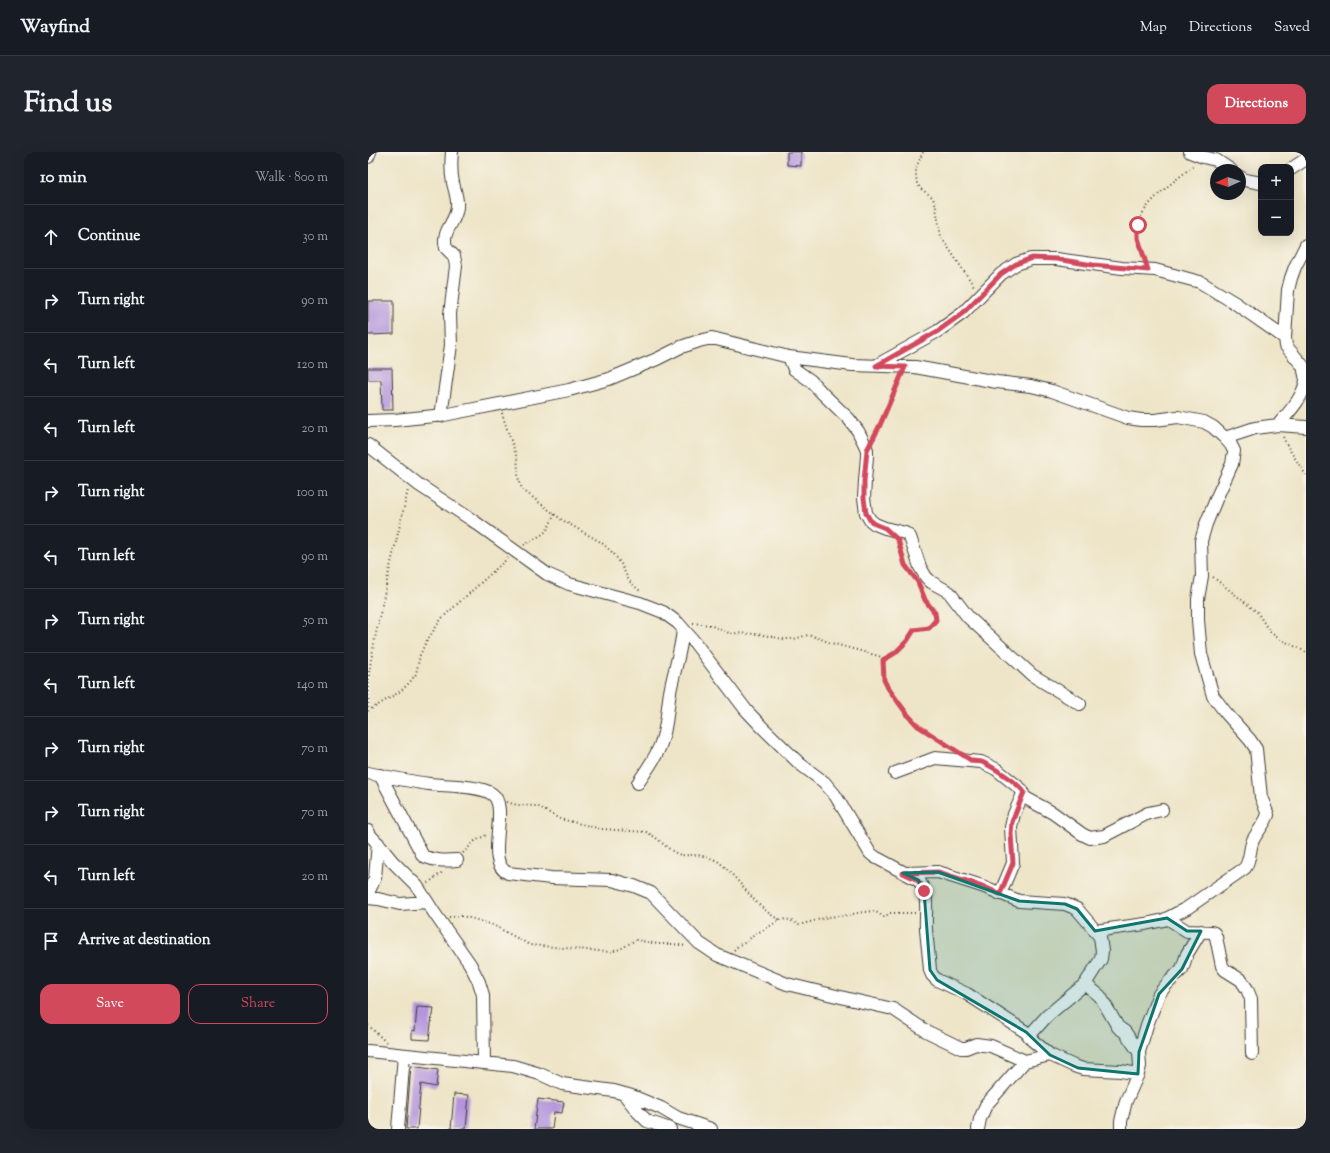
<!DOCTYPE html>
<html lang="en">
<head>
<meta charset="utf-8">
<style>
	:root { --surface:#171b24; --page:#20242c; --text:#f1f3f6; --muted:#9ea1a6; --line:#363941; --accent:#d1495b }
	body { margin:0; font-family:"Sorts Mill Goudy",serif; background:var(--page); color:var(--text) }
	.controls { position:absolute; right:12px; top:12px; display:grid; overflow:hidden; border-radius:8px; box-shadow:0 4px 16px #0002 }
	.controls button { width:36px; height:36px; display:grid; place-items:center; padding:0; border:0; border-bottom:1px solid var(--line); background:var(--surface); color:var(--text); font:20px sans-serif }
	.compass { position:absolute; left:842px; top:12px; width:36px; height:36px; border-radius:50%; background:var(--surface); box-shadow:0 4px 16px #0002; rotate:267deg }
	.stop { position:absolute; width:12px; height:12px; margin:-9px; border:3px solid #d1495b; border-radius:50%; background:#fff }
	.stop.end { background:#d1495b; border-color:#fff; box-shadow:0 1px 4px #0008 }
	.list { margin:0; padding:0; list-style:none }
	h2 { display:flex; justify-content:space-between; align-items:center; height:52px; margin:0; padding:0 16px; font-size:17px }
	h2 small { font-size:13px; font-weight:400; color:var(--muted) }
	.list li { display:grid; grid-template-columns:26px 1fr auto; gap:12px; align-items:center; box-sizing:border-box; height:64px; padding:0 16px; border-top:1px solid var(--line) }
	.list b { display:block; font-size:15px; white-space:nowrap }
	.list em { font-size:13px; font-style:normal; color:var(--muted) }
	.actions { display:flex; gap:8px; padding:12px 16px }
	.actions a { flex:1; padding:9px 0; border:1px solid var(--accent); border-radius:12px; text-align:center; font-size:14px; color:var(--accent) }
	.actions .main { background:var(--accent); color:#fff }
	.icon { flex:none; width:22px; height:22px; fill:none; stroke:currentColor; stroke-width:2; stroke-linecap:round; stroke-linejoin:round }
	.map { position:relative; flex:none; width:938px; height:977px; overflow:hidden; border-radius:12px }
	header { display:flex; align-items:center; gap:24px; box-sizing:border-box; height:56px; padding:0 20px; background:var(--surface); border-bottom:1px solid var(--line) }
	header strong { font-size:19px }
	nav { display:flex; gap:22px; margin-inline-start:auto; font-size:14px }
	.intro { display:flex; align-items:center; justify-content:space-between; box-sizing:border-box; height:96px; padding:0 24px }
	h1 { margin:0; font-size:28px }
	.button { padding:10px 18px; border-radius:12px; background:var(--accent); color:#fff; font-size:14px; font-weight:700 }
	main { display:flex; gap:24px; padding:0 24px }
	aside { flex:1; background:var(--surface); border-radius:12px; box-shadow:0 4px 16px #0002 }
	.map>svg:first-child { display:block }
	.building { fill:#b495dc }
	.lines { fill:none; stroke-linecap:round; stroke-linejoin:round }
	.minor-casing { stroke:#3c3a36; stroke-width:14 }
	.path { stroke:#3c3a36; stroke-width:2; stroke-dasharray:1 3; stroke-linecap:butt }
	.minor { stroke:#fff; stroke-width:12 }
	.route { stroke:#d1495b; stroke-width:5 }
	.marked { fill:#0f766e; fill-opacity:0.2; stroke:#0f766e; stroke-width:3; stroke-linejoin:round }
</style>
</head>
<body>
<header>
<strong>Wayfind</strong>
<nav><a>Map</a><a>Directions</a><a>Saved</a></nav>
</header>
<div class="intro"><h1>Find us</h1><a class="button">Directions</a></div>
<main>
<aside>
<h2>10 min<small>Walk · 800 m</small></h2>
<ul class="list">
<li><svg class="icon" aria-label="ahead" viewBox="0 0 24 24"><path d="M12 20V5M6 11l6-6 6 6"/></svg><div><b>Continue</b></div><em>30 m</em></li>
<li><svg class="icon" aria-label="right" viewBox="0 0 24 24"><path d="M7 20v-9h11M14 6l5 5-5 5"/></svg><div><b>Turn right</b></div><em>90 m</em></li>
<li><svg class="icon" aria-label="left" viewBox="0 0 24 24"><path d="M17 20v-9H6M10 6l-5 5 5 5"/></svg><div><b>Turn left</b></div><em>120 m</em></li>
<li><svg class="icon" aria-label="left" viewBox="0 0 24 24"><path d="M17 20v-9H6M10 6l-5 5 5 5"/></svg><div><b>Turn left</b></div><em>20 m</em></li>
<li><svg class="icon" aria-label="right" viewBox="0 0 24 24"><path d="M7 20v-9h11M14 6l5 5-5 5"/></svg><div><b>Turn right</b></div><em>100 m</em></li>
<li><svg class="icon" aria-label="left" viewBox="0 0 24 24"><path d="M17 20v-9H6M10 6l-5 5 5 5"/></svg><div><b>Turn left</b></div><em>90 m</em></li>
<li><svg class="icon" aria-label="right" viewBox="0 0 24 24"><path d="M7 20v-9h11M14 6l5 5-5 5"/></svg><div><b>Turn right</b></div><em>50 m</em></li>
<li><svg class="icon" aria-label="left" viewBox="0 0 24 24"><path d="M17 20v-9H6M10 6l-5 5 5 5"/></svg><div><b>Turn left</b></div><em>140 m</em></li>
<li><svg class="icon" aria-label="right" viewBox="0 0 24 24"><path d="M7 20v-9h11M14 6l5 5-5 5"/></svg><div><b>Turn right</b></div><em>70 m</em></li>
<li><svg class="icon" aria-label="right" viewBox="0 0 24 24"><path d="M7 20v-9h11M14 6l5 5-5 5"/></svg><div><b>Turn right</b></div><em>70 m</em></li>
<li><svg class="icon" aria-label="left" viewBox="0 0 24 24"><path d="M17 20v-9H6M10 6l-5 5 5 5"/></svg><div><b>Turn left</b></div><em>20 m</em></li>
<li><svg class="icon" aria-label="arrive" viewBox="0 0 24 24"><path d="M6 21V4h12l-3 4 3 4H6"/></svg><div><b>Arrive at destination</b></div></li>
</ul>
<div class="actions"><a class="main">Save</a><a>Share</a></div>
</aside>
<div class="map">
<svg width="938" height="977" viewBox="0 0 938 977">
	<rect width="100%" height="100%" fill="#f7f3e8"/>
	<filter id="ink" filterUnits="userSpaceOnUse"><feTurbulence type="fractalNoise" baseFrequency=".025" numOctaves="2"/><feDisplacementMap in="SourceGraphic" scale="8" xChannelSelector="R" yChannelSelector="G"/><feConvolveMatrix kernelMatrix="1 2 1 2 8 2 1 2 1" color-interpolation-filters="sRGB"/></filter>
	<filter id="wash" filterUnits="userSpaceOnUse"><feTurbulence type="fractalNoise" baseFrequency=".012" numOctaves="4" result="noise"/><feDisplacementMap in="SourceGraphic" scale="16" xChannelSelector="R" yChannelSelector="G"/><feGaussianBlur stdDeviation="0.9" result="paint"/><feColorMatrix in="noise" values="0 0 0 0 0 0 0 0 0 0 0 0 0 0 0 0 0 1.4 0 .05"/><feComposite in="paint" operator="in"/></filter>
	<g filter="url(#wash)">
		<rect width="100%" height="100%" fill="#eee5c8"/>
		<g id="blocks">
			<path class="building" d="M419,0H433V14L419,13Z
				M0,149H26V182L0,183Z
				M0,216H24L25,258H14L13,228H0Z
				M49,855L66,856L65,864H64L61,888L44,887V878L47,879Z
				M43,914L70,918L68,935L53,932L49,977H38Z
				M86,942L101,943L98,977H83Z
				M170,947L196,950L194,961L186,960L184,977H166Z"/>
		</g>
	</g>
	<g filter="url(#ink)">
		<use href="#blocks" fill-opacity="0" stroke="#3c3a36" stroke-width="1"/>
		<g class="lines">
			<defs>
				<path id="minor" d="M822,0L835,5L848,8L863,18
					M0,5L2,0
					M923,17L938,7
					M872,25L877,28L893,31
					M938,93L927,115L923,126L920,138L917,186L918,194L935,214L938,228
					M421,205L426,217L443,229L455,242L481,267L490,279L496,291L499,298V304L497,329L496,346L498,361L502,368L507,372L517,376L537,381L542,385L552,415L558,425L563,430L581,440L600,465L664,523L712,552
					M509,213L570,179L595,161L633,122L648,112L663,107H688L754,116L787,118L832,130L867,151L917,186
					M73,264L83,193L82,162L88,114L86,104L78,96C73,78 88,71 89,55C90,47 87,39 85,31C83,21 83,10 84,0
					M0,269L27,268L76,263L201,238L241,227L289,207L313,195L331,189L344,186L421,205L484,213L547,215L629,230L663,234L684,239L760,266L773,268H787L810,265L836,270L845,275L857,286L863,293L866,299L864,312L849,345L838,372L833,389L834,424L830,447V468L833,502L845,544L858,561L882,588L888,597L893,645L900,663C896,673 889,680 885,688C881,698 883,706 877,716L819,756L796,768L777,772L727,779
					M910,273C922,259 934,247 938,229
					M857,286L887,276L910,273L938,275
					M0,293L51,333L104,368L179,422L201,432L272,451L295,460L310,471L324,487L378,558L395,576L432,612L456,630L467,643L502,701L507,705L550,728C562,741 557,760 558,777C559,790 561,804 562,818L564,823L569,828L599,842L658,880L664,888L682,903L706,914L715,917L753,919L770,922
					M0,621C20,625 40,629 61,632C77,634 111,633 124,642C143,655 115,710 140,721L183,726L244,728L266,734L283,741L331,791L349,803L419,832L485,848L525,857L558,879L593,896H598L608,892L623,894L657,909L682,903
					M527,621L567,606L613,610L628,617L654,638L655,642L646,662L643,675L645,711L632,742
					M12,623L55,704C67,709 76,709 89,708
					M270,631C279,617 290,603 294,588C300,571 299,553 303,535C307,516 313,498 315,478
					M654,644L685,661L714,682L722,686L736,684L780,661L794,658
					M0,679L2,683L11,693L24,709L49,734L67,762L102,812L111,830L115,843L116,911
					M537,721L570,720L614,734L651,749L697,752L709,757L721,771L732,785L734,799L733,807L717,832L679,864L661,884
					M0,741L7,726L10,691
					M0,746L10,747L32,752L59,750
					M799,766L819,779L843,780L846,781L848,785L854,814L857,818L873,828L879,837L883,847L884,902
					M717,832L732,844L750,875L757,880L771,900L772,914L770,922L758,949L753,969V977
					M0,899L145,914L172,922L194,932L246,939L264,944L293,956L310,966L343,977
					M771,900L779,873L791,842L799,832L814,817L819,802L833,779
					M256,942L270,960L279,969L302,977
					M30,977L36,903
					M610,977L612,967L618,953L657,909"/>
			</defs>
			<use href="#minor" class="minor-casing"/>
			<path class="path" d="M555,0L548,16V25L549,31L553,37L563,44L567,50L573,85L606,134
				M777,107C773,97 768,85 770,74C773,51 809,28 826,13
				M134,261C138,276 145,292 149,307C151,319 148,326 155,338L194,368L234,391L246,402L253,412L261,429L273,440
				M915,285L921,297L938,323
				M506,287L532,225
				M530,389C534,400 535,409 541,419
				M156,393L175,382L179,378L187,362
				M845,425L889,460L902,480L910,486L938,500
				M325,471L342,473L361,481L390,482L415,487H426L440,483L445,484L463,491L511,504L515,507L516,510V528L520,536L539,562L550,574L586,596
				M515,507L527,501L539,489L546,478L561,476L568,468L567,461L557,448L552,436
				M0,556L1,520L7,486L20,424L40,338
				M0,559L33,539L42,530L48,522L52,503L58,490L74,466L140,406
				M139,650L149,653L169,654L192,667L234,677L278,680C290,685 298,697 310,702C315,704 321,703 326,703C333,703 346,706 352,711C374,729 386,755 412,768
				M95,701L107,689L120,682
				M60,731L76,719
				M81,765L94,764L106,767L125,773L162,793L243,800L252,797L268,788L290,792H305L318,794
				M366,798L371,793L379,790L386,782L396,778L413,767L422,768L431,773L460,765L481,763L489,761L504,759L508,760L516,765L522,761H547
				M0,873L18,890"/>
			<use href="#minor" class="minor"/>
		</g>
	</g>
	<g class="lines" filter="url(#ink)">
		<path class="route" d="M556,739C552,727 546,726 535,721L570,720L614,734L632,742L645,711L643,682L644,670L656,640C649,630 625,615 614,610C611,609 608,610 604,609L550,574L539,562L520,536L516,528L515,508L527,501L539,489L546,478L561,476L568,468L567,461L557,448L550,430L537,413L530,388L517,376L507,372L502,368L498,361L496,346V329L499,298L512,273L537,215L508,214L570,179L595,161L633,122L648,112L664,106L688,107L725,113L780,118L770,86V73"/>
	</g>
	<path class="marked" d="M570,720L651,749L697,752L709,757L727,779L799,766L819,779H833L814,817L791,842L771,900L770,922L710,916L682,903L658,880L569,828L562,818L556,739L550,728L535,721Z"/>
</svg>
<div class="controls">
<button>+</button>
<button>−</button>
</div>
<svg class="compass" viewBox="-18 -18 36 36"><path d="M0-13l5 13h-10z" fill="#e53935"/><path d="M0 13l5-13h-10z" fill="#9ea1a6"/></svg>
<div class="stop" style="left:770px;top:73px"></div>
<div class="stop end" style="left:556px;top:739px"></div>
</div>
</main>
</body>
</html>
